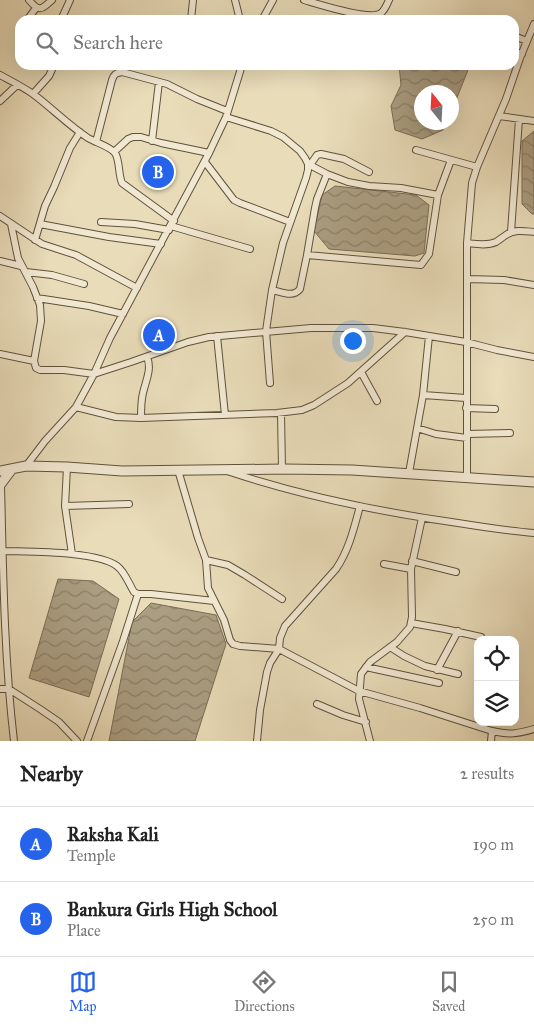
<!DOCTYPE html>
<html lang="en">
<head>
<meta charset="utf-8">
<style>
	:root { --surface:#fff; --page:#f2f2f2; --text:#222; --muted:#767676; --line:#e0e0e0; --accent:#2563eb }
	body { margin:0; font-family:"IM FELL Great Primer",serif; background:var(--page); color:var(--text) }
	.controls { position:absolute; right:15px; bottom:15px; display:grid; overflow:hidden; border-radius:10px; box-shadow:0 5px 20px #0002 }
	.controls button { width:45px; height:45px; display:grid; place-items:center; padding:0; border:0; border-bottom:1px solid var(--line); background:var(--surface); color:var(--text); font:25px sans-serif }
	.compass { position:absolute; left:414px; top:85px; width:45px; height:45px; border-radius:50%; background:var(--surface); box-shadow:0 5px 20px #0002; rotate:342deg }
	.you { position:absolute; left:352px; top:340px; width:18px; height:18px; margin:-12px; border:4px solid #fff; border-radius:50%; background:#1a73e8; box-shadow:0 0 0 8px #1a73e833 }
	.badge { display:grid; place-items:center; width:32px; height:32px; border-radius:50%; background:var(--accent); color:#fff; font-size:16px; font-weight:700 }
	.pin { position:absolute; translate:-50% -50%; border:2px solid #fff; box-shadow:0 1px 5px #0006 }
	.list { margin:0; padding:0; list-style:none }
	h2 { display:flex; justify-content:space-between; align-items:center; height:65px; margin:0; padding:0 20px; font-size:21px }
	h2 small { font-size:16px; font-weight:400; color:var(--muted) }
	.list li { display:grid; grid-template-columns:32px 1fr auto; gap:15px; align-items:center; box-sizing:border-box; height:75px; padding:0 20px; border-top:1px solid var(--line) }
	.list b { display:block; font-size:19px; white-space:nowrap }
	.list p { margin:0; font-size:16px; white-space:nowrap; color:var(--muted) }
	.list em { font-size:16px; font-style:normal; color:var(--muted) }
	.icon { flex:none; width:28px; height:28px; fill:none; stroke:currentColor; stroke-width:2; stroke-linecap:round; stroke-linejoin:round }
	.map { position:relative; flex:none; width:534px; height:741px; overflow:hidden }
	.search { position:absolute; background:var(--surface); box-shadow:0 5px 20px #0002; left:15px; right:15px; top:15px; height:55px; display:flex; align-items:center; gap:12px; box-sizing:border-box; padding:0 18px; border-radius:15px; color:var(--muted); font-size:19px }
	.sheet { height:215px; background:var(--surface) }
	nav { display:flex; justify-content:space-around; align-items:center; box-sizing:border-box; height:70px; border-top:1px solid var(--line); background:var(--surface); font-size:14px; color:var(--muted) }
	nav a { display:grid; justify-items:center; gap:2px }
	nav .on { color:var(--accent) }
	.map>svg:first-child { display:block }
	.water { fill:url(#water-waves); stroke:#7a6d55 }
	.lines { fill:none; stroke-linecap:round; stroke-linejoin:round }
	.minor-casing { stroke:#5f523c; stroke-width:8 }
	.tertiary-casing { stroke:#5f523c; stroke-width:11 }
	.minor { stroke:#f1e8d2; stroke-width:6 }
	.tertiary { stroke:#f1e8d2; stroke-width:9 }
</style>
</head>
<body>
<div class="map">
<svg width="534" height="741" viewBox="0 0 534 741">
	<defs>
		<pattern id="water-waves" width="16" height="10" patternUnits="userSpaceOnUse" patternTransform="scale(1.25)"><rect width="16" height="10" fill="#aa9d81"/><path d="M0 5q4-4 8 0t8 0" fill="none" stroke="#8b8068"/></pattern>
	</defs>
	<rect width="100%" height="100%" fill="#e9dcb9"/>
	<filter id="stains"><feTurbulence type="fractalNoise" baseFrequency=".004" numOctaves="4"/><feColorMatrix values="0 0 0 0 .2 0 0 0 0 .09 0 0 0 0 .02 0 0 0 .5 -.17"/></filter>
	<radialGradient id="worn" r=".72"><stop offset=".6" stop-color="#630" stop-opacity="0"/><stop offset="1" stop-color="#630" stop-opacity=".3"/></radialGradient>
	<path class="water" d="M399,65H470L452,110V92H422V122L446,123L443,130L422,139L395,130L391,106L401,85Z
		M534,131V214H532L522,204V141Z
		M335,186L416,195L429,205L424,253L415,256L329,249L314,231L322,195Z
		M58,579L93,581L119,599L89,697L29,678Z
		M151,603L216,615L226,644L195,741H109L132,622Z"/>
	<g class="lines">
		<defs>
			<path id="minor" d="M29,0C39,12 41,10 52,0
				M235,0L240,20
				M304,0C318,4 370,21 381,13C385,10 387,4 389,0
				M27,20L36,8
				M61,20L70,0
				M191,20L193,0
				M262,20L273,0
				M514,36L527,41
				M514,52L522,54
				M0,75C11,81 23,87 33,94C52,108 68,125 88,138C95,142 111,147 115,153C120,160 118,174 122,183L174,221
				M33,94L49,76L54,65
				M0,101L17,85
				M499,116L534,121
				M226,117L255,126L271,131L283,137L300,151L305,158L308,164V170L306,178L283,243L272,290L266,331L270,383
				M152,141L159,82
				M96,142L112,80C114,74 116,73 122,72L167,84L197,99L227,111
				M416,150L477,167
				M114,152L128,139L133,137H141L161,143L209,153
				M205,162L234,200L240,203L290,222
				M308,164L327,174L348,182L369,186L401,188L438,195
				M310,165L317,155L321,154L344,159L369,172
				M0,216L42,244L76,255L137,288
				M101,222L135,224L169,230
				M11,224L18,258L33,287L40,305L41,321L34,361L36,368L40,370H64L94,374L131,362L188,342L209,337L311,328H373L405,332L466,342L497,350L534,357
				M40,224L109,237L161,244
				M171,226L250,249
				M511,232L519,119
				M35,240L45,206L54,187L70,148L80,132
				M467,243C476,244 487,246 496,242C499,240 503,237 506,235C515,229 524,231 534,232
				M307,255L315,208L317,199L327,174
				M0,261L21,266
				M26,272L52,275L84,284
				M467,279L504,280L534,285
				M272,290C282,292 293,298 300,289L307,255L421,265L429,254L438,195L451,160
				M37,298L89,306L123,314
				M217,336L225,415
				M0,354L34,361
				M361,372L377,401
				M423,395L466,398
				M76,407L116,417L141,418L277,413L302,410L314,405L348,383L405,332
				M466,408L495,409
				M281,413L282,469
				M141,418C141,409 141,401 143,393C146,380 152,369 147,357
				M417,428L436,434L467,438
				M467,434L510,433
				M26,466L45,441L76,407L94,374L110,338L209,153L226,117L242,65
				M67,467L65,506L72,554
				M178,470L198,538L206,560L208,588L224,620L230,640L233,644L240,646L279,649L359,691L420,708L492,731
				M227,471C302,496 380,512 458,523C483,527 509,531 534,533
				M409,473L423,395L429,336
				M467,477V243L472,183L477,167L506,99L520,58L534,24
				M1,484C3,569 4,656 14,741
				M65,506L129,504
				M3,551C30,552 97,551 117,566C125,572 129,584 134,592L138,594H151L214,601
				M206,560L228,565L245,575L282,599
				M412,561L456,572
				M384,564L411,569
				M411,623L445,629L481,637
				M390,647L404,656L425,666L458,674
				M366,667L439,683
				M437,670L458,631
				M0,689H9L40,709L59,722L77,741
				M317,704L343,715L366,722
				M87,741L123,641L138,594
				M257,741L260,710L267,672L270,663L279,649L280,638L285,626L336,569C349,550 354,528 360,506
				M370,741L359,699L361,674L370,662L397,642L410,627L412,617L411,569L422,518
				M491,741L492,731C511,735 516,734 534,729"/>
			<path id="tertiary" d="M0,471L26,466L67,467L122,471L285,469L352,470L534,482
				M0,485L12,469"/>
		</defs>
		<use href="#minor" class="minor-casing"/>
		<use href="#tertiary" class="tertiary-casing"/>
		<use href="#minor" class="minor"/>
		<use href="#tertiary" class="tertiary"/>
	</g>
	<rect width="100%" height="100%" filter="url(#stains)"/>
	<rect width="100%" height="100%" fill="url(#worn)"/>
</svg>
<div class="controls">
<button><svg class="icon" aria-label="locate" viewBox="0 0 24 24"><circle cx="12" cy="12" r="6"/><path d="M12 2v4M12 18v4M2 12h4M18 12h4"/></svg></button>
<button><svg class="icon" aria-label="layers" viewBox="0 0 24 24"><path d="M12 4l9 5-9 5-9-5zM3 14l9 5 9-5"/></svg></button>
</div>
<svg class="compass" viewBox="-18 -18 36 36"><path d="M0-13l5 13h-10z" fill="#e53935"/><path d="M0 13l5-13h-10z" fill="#767676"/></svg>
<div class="you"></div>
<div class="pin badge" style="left:159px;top:335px">A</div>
<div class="pin badge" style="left:158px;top:172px">B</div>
<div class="search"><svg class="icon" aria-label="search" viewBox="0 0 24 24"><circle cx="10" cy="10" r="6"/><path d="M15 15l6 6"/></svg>Search here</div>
</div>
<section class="sheet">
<h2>Nearby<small>2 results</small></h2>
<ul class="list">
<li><span class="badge">A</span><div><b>Raksha Kali</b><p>Temple</p></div><em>190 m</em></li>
<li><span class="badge">B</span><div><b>Bankura Girls High School</b><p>Place</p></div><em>250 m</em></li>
</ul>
</section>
<nav>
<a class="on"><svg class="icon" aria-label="map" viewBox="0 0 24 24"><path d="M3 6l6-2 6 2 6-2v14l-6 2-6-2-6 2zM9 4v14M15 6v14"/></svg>Map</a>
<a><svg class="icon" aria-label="directions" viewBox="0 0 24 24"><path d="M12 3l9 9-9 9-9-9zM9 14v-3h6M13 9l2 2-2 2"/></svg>Directions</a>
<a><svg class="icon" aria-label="saved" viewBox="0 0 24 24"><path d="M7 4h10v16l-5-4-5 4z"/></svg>Saved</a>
</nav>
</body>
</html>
